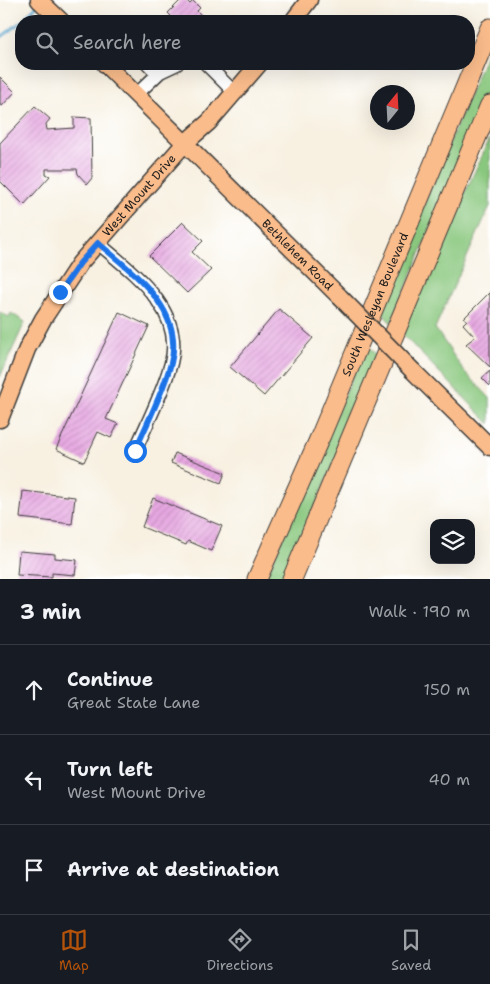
<!DOCTYPE html>
<html lang="en">
<head>
<meta charset="utf-8">
<style>
	:root { --surface:#171b24; --page:#20242c; --text:#f1f3f6; --muted:#9ea1a6; --line:#363941; --accent:#b45309 }
	body { margin:0; font-family:"Shantell Sans",sans-serif; background:var(--page); color:var(--text) }
	.controls { position:absolute; right:15px; bottom:15px; display:grid; overflow:hidden; border-radius:10px; box-shadow:0 5px 20px #0002 }
	.controls button { width:45px; height:45px; display:grid; place-items:center; padding:0; border:0; border-bottom:1px solid var(--line); background:var(--surface); color:var(--text); font:25px sans-serif }
	.compass { position:absolute; left:370px; top:85px; width:45px; height:45px; border-radius:50%; background:var(--surface); box-shadow:0 5px 20px #0002; rotate:18deg }
	.stop { position:absolute; width:15px; height:15px; margin:-11px; border:4px solid #1a73e8; border-radius:50%; background:#fff }
	.stop.end { background:#1a73e8; border-color:#fff; box-shadow:0 1px 5px #0008 }
	.list { margin:0; padding:0; list-style:none }
	h2 { display:flex; justify-content:space-between; align-items:center; height:65px; margin:0; padding:0 20px; font-size:21px }
	h2 small { font-size:16px; font-weight:400; color:var(--muted) }
	.list li { display:grid; grid-template-columns:32px 1fr auto; gap:15px; align-items:center; box-sizing:border-box; height:90px; padding:0 20px; border-top:1px solid var(--line) }
	.list b { display:block; font-size:19px; white-space:nowrap }
	.list p { margin:0; font-size:16px; white-space:nowrap; color:var(--muted) }
	.list em { font-size:16px; font-style:normal; color:var(--muted) }
	.icon { flex:none; width:28px; height:28px; fill:none; stroke:currentColor; stroke-width:2; stroke-linecap:round; stroke-linejoin:round }
	.map { position:relative; flex:none; width:490px; height:579px; overflow:hidden }
	.search { position:absolute; background:var(--surface); box-shadow:0 5px 20px #0002; left:15px; right:15px; top:15px; height:55px; display:flex; align-items:center; gap:12px; box-sizing:border-box; padding:0 18px; border-radius:20px; color:var(--muted); font-size:19px }
	.sheet { height:335px; background:var(--surface) }
	nav { display:flex; justify-content:space-around; align-items:center; box-sizing:border-box; height:70px; border-top:1px solid var(--line); background:var(--surface); font-size:14px; color:var(--muted) }
	nav a { display:grid; justify-items:center; gap:2px }
	nav .on { color:var(--accent) }
	.map>svg:first-child { display:block }
	.green { fill:#89c77e; stroke:#52724d }
	.lines { fill:none; stroke-linecap:round; stroke-linejoin:round }
	.stream { stroke:#53a5ce; stroke-width:3 }
	.building { fill:url(#building-hatch) }
	.minor-casing { stroke:#3d3c3a; stroke-width:15 }
	.major-casing { stroke:#3d3c3a; stroke-width:19 }
	.highway-casing { stroke:#3d3c3a; stroke-width:21 }
	.minor { stroke:#fff; stroke-width:12 }
	.major { stroke:#fabc8b; stroke-width:16 }
	.highway { stroke:#fabc8b; stroke-width:19 }
	.major-bridge-casing { stroke:#3d3c3a; stroke-width:19; stroke-linecap:butt }
	.major-bridge { stroke:#fabc8b; stroke-width:16 }
	.route { stroke:#1a73e8; stroke-width:6 }
	.labels { text-anchor:middle; stroke-width:4.5; stroke-linejoin:round; paint-order:stroke }
	.street-label { font-size:12px; fill:#1c1c1c; stroke:#fff }
</style>
</head>
<body>
<div class="map">
<svg width="490" height="579" viewBox="0 0 490 579">
	<defs>
		<pattern id="building-hatch" width="6" height="6" patternUnits="userSpaceOnUse" patternTransform="scale(1.25)"><rect width="6" height="6" fill="#e6a7e1"/><path d="M-1 1l2-2M0 6l6-6M5 7l2-2" fill="none" stroke="#c58fc0"/></pattern>
	</defs>
	<rect width="100%" height="100%" fill="#fff"/>
	<filter id="ink" filterUnits="userSpaceOnUse"><feTurbulence type="fractalNoise" baseFrequency=".02" numOctaves="2"/><feDisplacementMap in="SourceGraphic" scale="10" xChannelSelector="R" yChannelSelector="G"/><feConvolveMatrix kernelMatrix="1 2 1 2 8 2 1 2 1" color-interpolation-filters="sRGB"/></filter>
	<filter id="wash" filterUnits="userSpaceOnUse"><feTurbulence type="fractalNoise" baseFrequency=".0096" numOctaves="4" result="noise"/><feDisplacementMap in="SourceGraphic" scale="20" xChannelSelector="R" yChannelSelector="G"/><feGaussianBlur stdDeviation="1.12" result="paint"/><feColorMatrix in="noise" values="0 0 0 0 0 0 0 0 0 0 0 0 0 0 0 0 0 1.4 0 .05"/><feComposite in="paint" operator="in"/></filter>
	<g filter="url(#wash)">
		<rect width="100%" height="100%" fill="#f8f1e2"/>
		<path class="green" d="M490,45V88L391,323L380,311Z
			M490,138V206L435,328L464,371L490,398V424L401,333Z
			M0,312L9,317L11,313L25,322L0,377Z
			M366,345L379,357L284,579H265Z"/>
		<g class="lines">
			<path class="stream" d="M22,21L37,5
				M0,38L21,22"/>
		</g>
		<g id="blocks">
			<path class="building" d="M181,0H186L190,4L193,1L200,8L197,11L205,19L202,21H166L171,16L168,13Z
				M0,77L15,92L2,106L0,105Z
				M35,106L50,119L46,124L47,130L74,128V117L91,118L92,178L87,184L78,174L77,169H46V174L50,176L24,205L0,181V143Z
				M183,222L203,241L192,252L211,270L187,293L149,256Z
				M490,292V367L466,344L475,337L463,324L467,320L464,318Z
				M279,309L313,338L264,396L230,367Z
				M119,312L149,326L106,419L118,424L111,438L98,432L84,462L56,449Z
				M490,371V386L482,378Z
				M175,453L225,473L221,483L171,463Z
				M23,491L75,497L72,524L20,518Z
				M153,498L222,526L211,551L188,541L186,545L142,527Z
				M19,551L55,554V558L77,560L75,575L52,573V577L17,575Z"/>
		</g>
	</g>
	<g filter="url(#ink)">
		<use href="#blocks" fill-opacity="0" stroke="#3d3c3a" stroke-width="1"/>
		<g class="lines">
			<defs>
				<path id="minor" d="M148,64L158,74
					M206,64L235,93
					M136,95L160,72L177,64
					M98,243C133,273 185,310 171,363C163,393 147,423 135,451"/>
				<g id="major">
					<path d="M39,0L61,21"/>
					<path d="M293,21L309,0"/>
					<path id="s1" d="M105,64L340,297"/>
					<path d="M413,371L490,447"/>
					<path id="s2" d="M0,419L27,349L43,319L80,263L185,143L209,122L259,64"/>
				</g>
				<g id="highway">
					<path id="s3" d="M257,579L321,435L490,28"/>
					<path d="M292,579L490,105"/>
				</g>
			</defs>
			<use href="#minor" class="minor-casing"/>
			<use href="#major" class="major-casing"/>
			<use href="#highway" class="highway-casing"/>
			<use href="#minor" class="minor"/>
			<use href="#major" class="major"/>
			<use href="#highway" class="highway"/>
			<defs>
				<path id="major-bridge" d="M340,297L413,371"/>
			</defs>
			<use href="#major-bridge" class="major-bridge-casing"/>
			<use href="#major-bridge" class="major-bridge"/>
		</g>
	</g>
	<g class="lines" filter="url(#ink)">
		<path class="route" d="M60,292L80,263L98,243C133,273 185,309 171,363C163,393 147,423 135,451"/>
	</g>
	<g class="labels">
		<g class="street-label">
			<text dy="4" stroke="none"><textPath href="#s2" startOffset="266">West Mount Drive</textPath></text>
			<text dy="4" stroke="none"><textPath href="#s1" startOffset="271">Bethlehem Road</textPath></text>
			<text dy="4" stroke="none"><textPath href="#s3" startOffset="299">South Wesleyan Boulevard</textPath></text>
		</g>
	</g>
</svg>
<div class="controls">
<button><svg class="icon" aria-label="layers" viewBox="0 0 24 24"><path d="M12 4l9 5-9 5-9-5zM3 14l9 5 9-5"/></svg></button>
</div>
<svg class="compass" viewBox="-18 -18 36 36"><path d="M0-13l5 13h-10z" fill="#e53935"/><path d="M0 13l5-13h-10z" fill="#9ea1a6"/></svg>
<div class="stop" style="left:135px;top:451px"></div>
<div class="stop end" style="left:60px;top:292px"></div>
<div class="search"><svg class="icon" aria-label="search" viewBox="0 0 24 24"><circle cx="10" cy="10" r="6"/><path d="M15 15l6 6"/></svg>Search here</div>
</div>
<section class="sheet">
<h2>3 min<small>Walk · 190 m</small></h2>
<ul class="list">
<li><svg class="icon" aria-label="ahead" viewBox="0 0 24 24"><path d="M12 20V5M6 11l6-6 6 6"/></svg><div><b>Continue</b><p>Great State Lane</p></div><em>150 m</em></li>
<li><svg class="icon" aria-label="left" viewBox="0 0 24 24"><path d="M17 20v-9H6M10 6l-5 5 5 5"/></svg><div><b>Turn left</b><p>West Mount Drive</p></div><em>40 m</em></li>
<li><svg class="icon" aria-label="arrive" viewBox="0 0 24 24"><path d="M6 21V4h12l-3 4 3 4H6"/></svg><div><b>Arrive at destination</b></div></li>
</ul>
</section>
<nav>
<a class="on"><svg class="icon" aria-label="map" viewBox="0 0 24 24"><path d="M3 6l6-2 6 2 6-2v14l-6 2-6-2-6 2zM9 4v14M15 6v14"/></svg>Map</a>
<a><svg class="icon" aria-label="directions" viewBox="0 0 24 24"><path d="M12 3l9 9-9 9-9-9zM9 14v-3h6M13 9l2 2-2 2"/></svg>Directions</a>
<a><svg class="icon" aria-label="saved" viewBox="0 0 24 24"><path d="M7 4h10v16l-5-4-5 4z"/></svg>Saved</a>
</nav>
</body>
</html>
